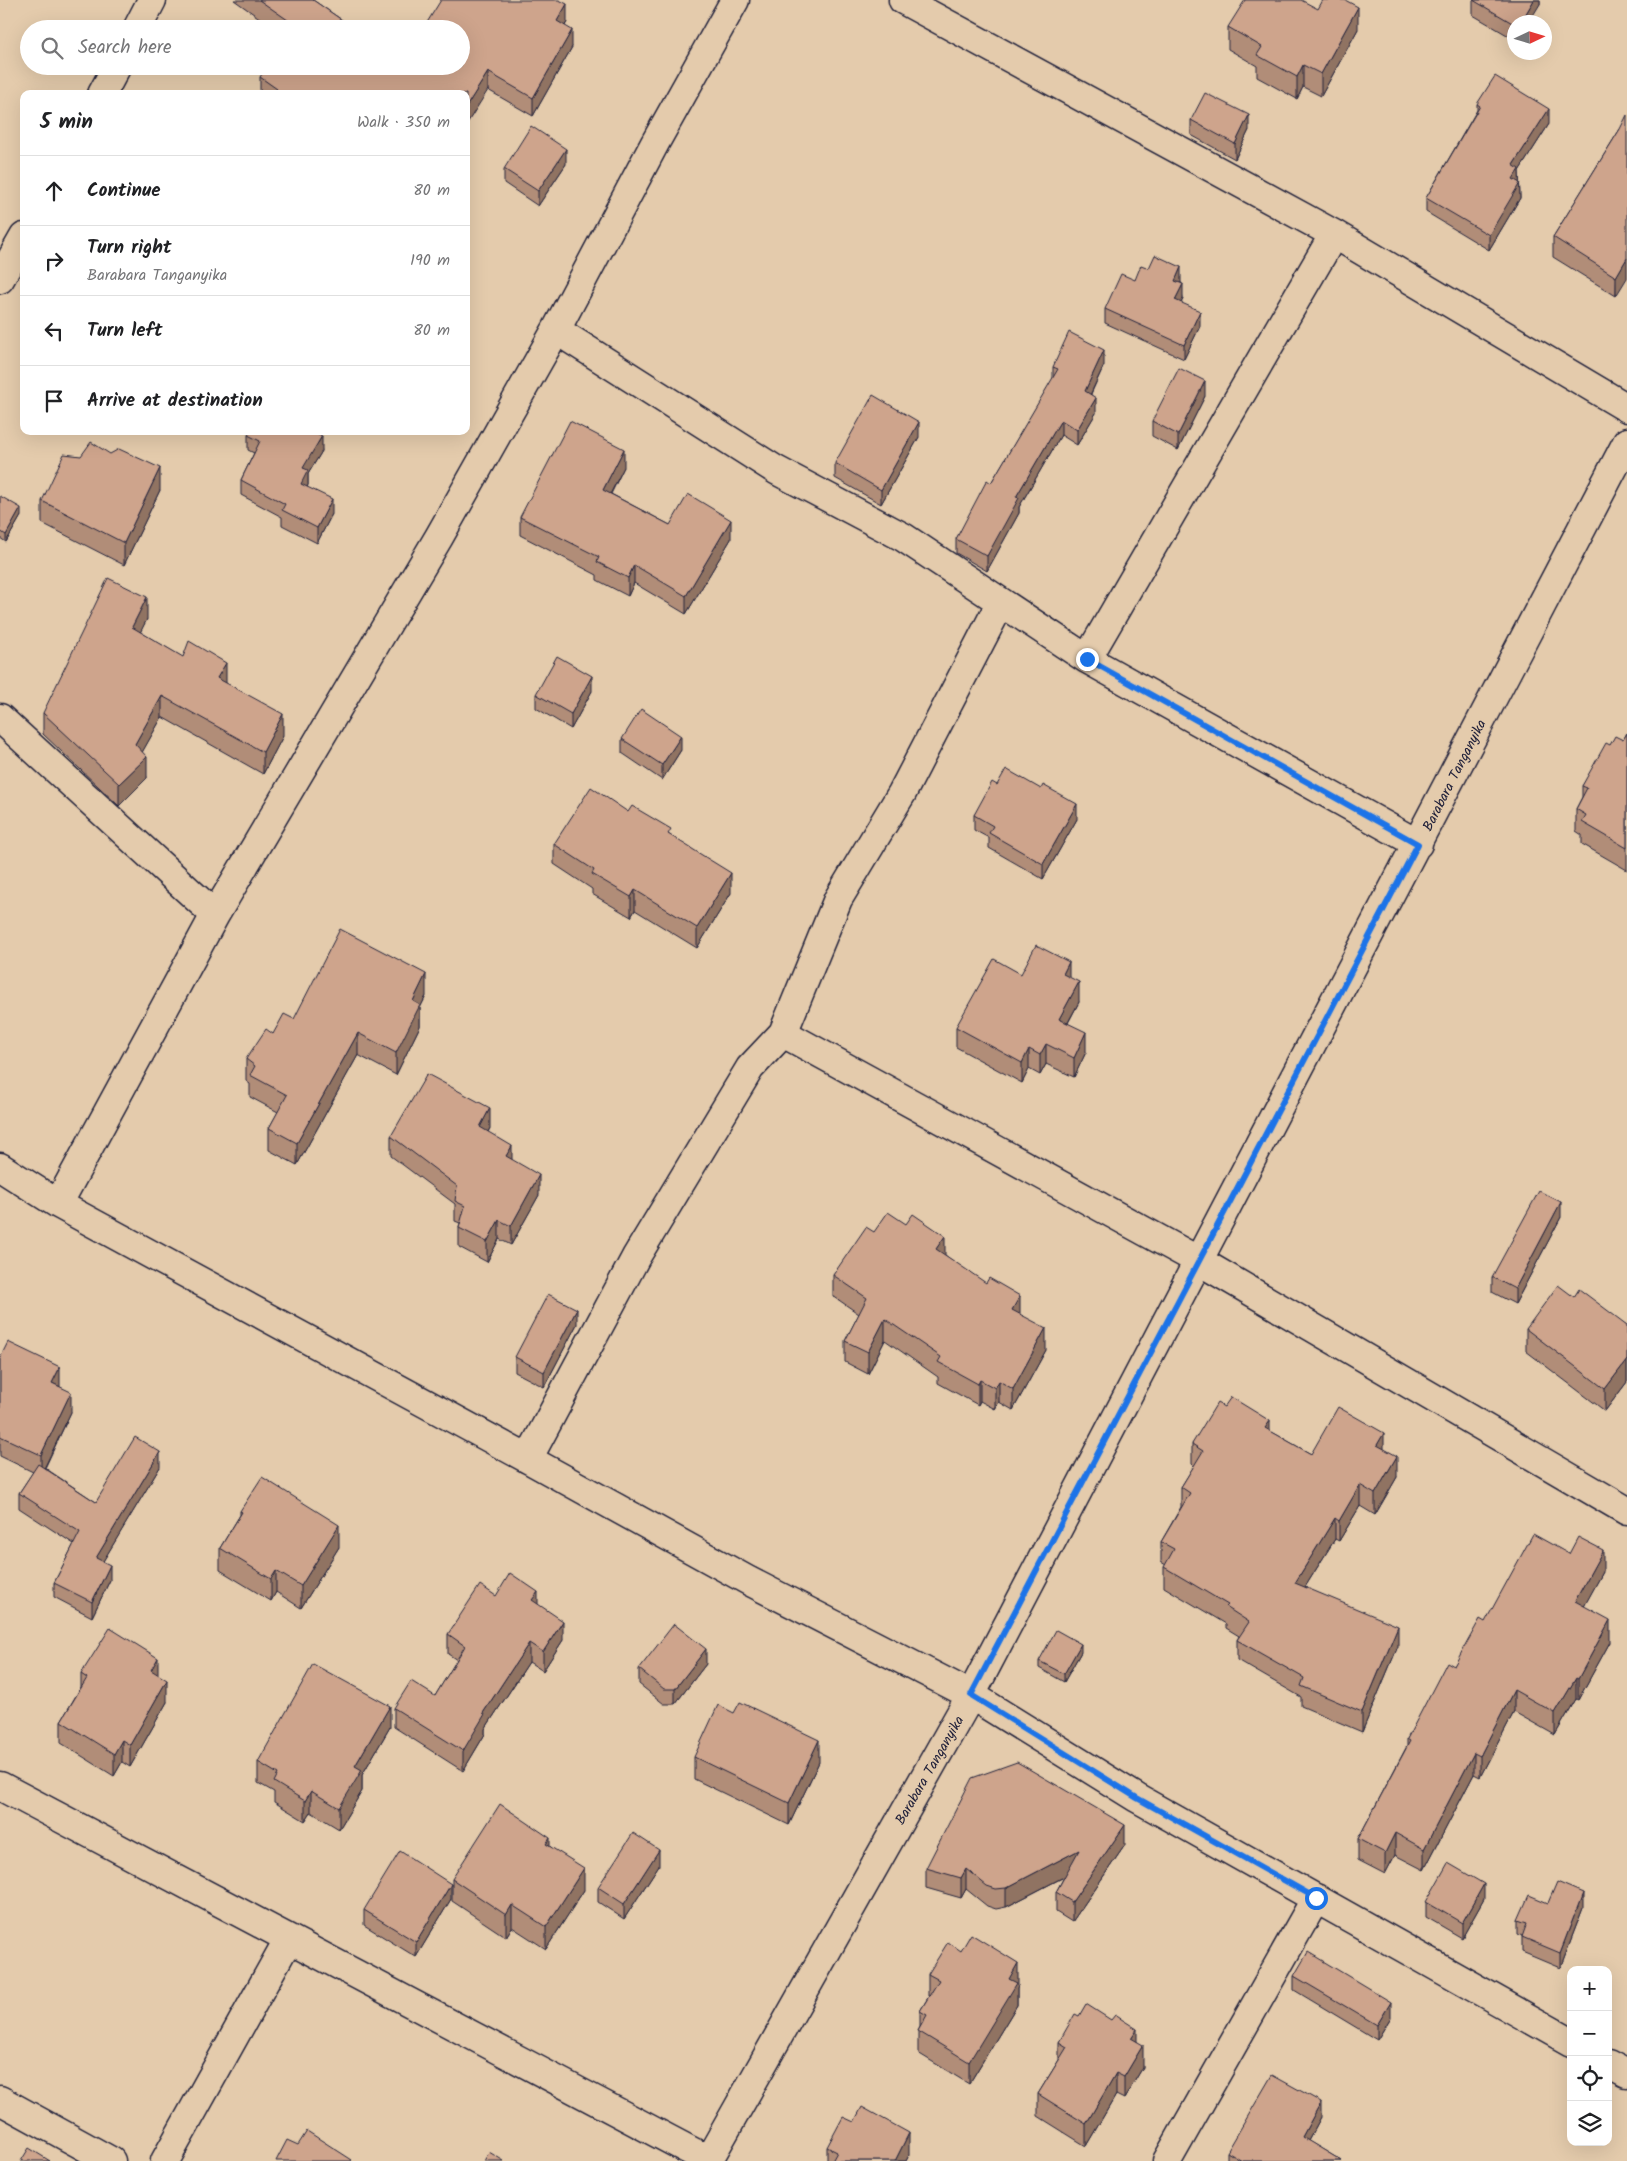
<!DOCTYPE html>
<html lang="en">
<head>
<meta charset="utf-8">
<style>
	:root { --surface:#fff; --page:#f2f2f2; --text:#202124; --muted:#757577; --line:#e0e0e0 }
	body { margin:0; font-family:Kalam,sans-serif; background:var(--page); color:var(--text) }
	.controls { position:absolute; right:15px; bottom:15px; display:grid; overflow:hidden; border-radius:10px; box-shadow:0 5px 20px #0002 }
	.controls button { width:45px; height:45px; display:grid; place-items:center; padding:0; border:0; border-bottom:1px solid var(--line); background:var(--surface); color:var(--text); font:25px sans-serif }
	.compass { position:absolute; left:1507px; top:15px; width:45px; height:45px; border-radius:50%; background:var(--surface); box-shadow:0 5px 20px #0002; rotate:86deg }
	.stop { position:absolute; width:15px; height:15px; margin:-11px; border:4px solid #1a73e8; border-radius:50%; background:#fff }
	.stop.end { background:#1a73e8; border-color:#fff; box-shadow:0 1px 5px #0008 }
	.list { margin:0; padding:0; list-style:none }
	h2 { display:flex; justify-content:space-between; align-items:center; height:65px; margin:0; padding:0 20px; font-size:21px }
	h2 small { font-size:16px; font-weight:400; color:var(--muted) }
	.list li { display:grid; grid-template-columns:32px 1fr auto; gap:15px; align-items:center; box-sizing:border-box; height:70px; padding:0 20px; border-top:1px solid var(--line) }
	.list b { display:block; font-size:19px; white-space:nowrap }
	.list p { margin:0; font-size:16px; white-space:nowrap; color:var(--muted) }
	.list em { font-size:16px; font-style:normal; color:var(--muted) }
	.icon { flex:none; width:28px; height:28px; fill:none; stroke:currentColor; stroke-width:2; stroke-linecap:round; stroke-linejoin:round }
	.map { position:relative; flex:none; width:1627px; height:2161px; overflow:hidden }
	.search { position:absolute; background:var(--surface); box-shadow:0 5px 20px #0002; left:20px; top:20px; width:450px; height:55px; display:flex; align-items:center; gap:12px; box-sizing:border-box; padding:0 18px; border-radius:28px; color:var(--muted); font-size:19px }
	.panel { position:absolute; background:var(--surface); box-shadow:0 5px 20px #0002; left:20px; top:90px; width:450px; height:345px; border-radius:10px }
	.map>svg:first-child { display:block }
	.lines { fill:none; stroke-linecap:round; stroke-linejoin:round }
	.minor-casing { stroke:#22223b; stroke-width:31 }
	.minor { stroke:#e4cbac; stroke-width:28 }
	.wall { fill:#b18d78; stroke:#22223b }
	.shaded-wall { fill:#907362; stroke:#22223b }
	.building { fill:#cea48c; stroke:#22223b }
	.route { stroke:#1a73e8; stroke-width:6 }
	.labels { text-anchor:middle; stroke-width:4.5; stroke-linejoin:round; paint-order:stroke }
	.street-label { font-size:14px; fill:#22223b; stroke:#e4cbac }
</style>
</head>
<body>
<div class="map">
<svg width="1627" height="2161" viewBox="0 0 1627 2161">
	<rect width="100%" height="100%" fill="#e4cbac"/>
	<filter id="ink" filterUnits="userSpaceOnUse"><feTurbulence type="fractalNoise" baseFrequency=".02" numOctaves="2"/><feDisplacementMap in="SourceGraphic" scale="10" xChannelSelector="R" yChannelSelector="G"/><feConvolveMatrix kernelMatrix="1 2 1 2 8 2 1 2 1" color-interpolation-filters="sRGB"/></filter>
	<g filter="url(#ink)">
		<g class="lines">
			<defs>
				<path id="minor" d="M903,0L1334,234L1627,408
					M137,29L152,0
					M102,94L117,66
					M0,279L24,237
					M556,330L776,470L903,537L1087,659L1418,844
					M1087,659L1334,234
					M0,718L215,915
					M783,1033L1199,1261L1627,1511
					M0,1167L58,1204L528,1459L749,1581L971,1695L1137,1798L1571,2042
					M58,1204L215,915L439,537L556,330L655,143L735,0
					M528,1459L636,1257L750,1068L783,1033L838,899L902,793L1001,602
					M0,1786L708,2160
					M1608,2064L1627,2074
					M0,2100L111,2161
					M165,2161L288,1940
					M708,2161L971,1695L1627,442
					M1167,2161L1316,1898"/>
			</defs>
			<use href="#minor" class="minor-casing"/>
			<use href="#minor" class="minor"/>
		</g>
		<path class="wall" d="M234,0H313L355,29H275Z
			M1473,0H1540V4L1514,22V39L1473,15Z
			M567,22L565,26L572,47L533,116L488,90L466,94H260V77L461,66Z
			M1228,27L1358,29L1321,96L1303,87L1297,99L1257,77V66L1228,49Z
			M1477,104L1549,124L1519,171L1520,198L1489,250L1426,212V198L1477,110Z
			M1191,120L1249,130L1235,159L1191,135Z
			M1620,129L1616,296L1553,257V237Z
			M566,164L538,206L504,183V169Z
			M1135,280L1181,282L1183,299L1181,303L1200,326L1184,359L1105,323V309Z
			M1104,365L1091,394L1096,413L1077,445L1061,435L1019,507V513L987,571L956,553V539L991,483L1053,379V367Z
			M1205,396L1178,450L1152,436V421Z
			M318,434L322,451L308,474V485L307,487L332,514L317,543L282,525V517L241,495V480L254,453L248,450V435Z
			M919,437L881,504L835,478V463Z
			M624,467L611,494L670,525L731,539L686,614L634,583L628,596L597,580V575L520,535V517Z
			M160,490L124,565L42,523V501Z
			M0,496L21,516L6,542L0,538Z
			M147,619L140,632L226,683L283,736L263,774L162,717L142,752L147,778L119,806L43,734V713Z
			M592,691L571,729L536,708V694Z
			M1627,733V870L1582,844V835L1576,831V809L1582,797V786L1610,745L1623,740Z
			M622,739L681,750L662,780L622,753Z
			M997,785L1077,819L1043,879L989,848V838L974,830V815Z
			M628,812L671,836L731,893L697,948L635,910L631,917L592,894V889L554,864V844Z
			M1021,974L1069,977L1079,1002L1068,1023L1086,1052L1074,1077L1046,1064L1040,1075L1029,1069L1022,1083L956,1047V1027Z
			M426,996L420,1008V1026L396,1075L358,1055L297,1165L269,1150V1128L278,1112L250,1097V1084L246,1081V1059L273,1034L294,1019Z
			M490,1128L488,1132L512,1160L539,1195L511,1245L499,1239L487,1262L459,1247V1228L460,1223L455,1221V1204L391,1156V1136Z
			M1561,1217L1515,1304L1492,1292V1277Z
			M874,1232L945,1255L1020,1314L1046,1350L1013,1410L999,1402L995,1409L980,1401L978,1405L938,1383V1377L885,1340L868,1374L845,1362V1341L859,1314L833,1296V1275Z
			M1574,1297L1627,1325V1382L1605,1411L1526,1351V1329Z
			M577,1324L544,1387L515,1372V1357Z
			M0,1358L60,1387L71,1412L45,1468L96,1502L160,1467L103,1561L110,1580L92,1617L54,1597V1583L74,1544L19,1508V1493L33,1472L0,1456Z
			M1224,1407L1270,1431L1311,1454L1384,1449L1397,1477L1375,1515L1360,1506L1339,1541L1335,1539L1305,1587L1398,1646L1362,1732L1301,1706V1697L1237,1660V1640L1239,1636L1226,1628V1624L1164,1587V1567L1166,1565L1161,1562V1542L1181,1507V1487L1194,1466L1192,1464V1444Z
			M240,1511L339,1547L301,1608L276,1592L271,1601L220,1570V1548L240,1515Z
			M1569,1554L1603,1572L1584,1606L1610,1642L1578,1700L1576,1699L1555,1735L1514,1712L1480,1777L1474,1774L1424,1870L1395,1855L1385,1874L1358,1860V1839L1407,1746V1739L1454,1666L1485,1622Z
			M496,1596L538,1604L563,1640L543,1671L529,1662L485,1729V1734L463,1771L394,1727V1708L435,1696L457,1660L448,1654V1634Z
			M1081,1652L1064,1682L1039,1668V1661Z
			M706,1664L675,1704H664L639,1684V1669Z
			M81,1674L158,1675L167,1702L130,1767L122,1762L114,1776L61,1743V1721L81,1687Z
			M390,1727L362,1775V1791L339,1829L311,1812L305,1821L274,1802V1792L258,1783V1762Z
			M694,1757L819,1762L789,1825L694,1779Z
			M1125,1845L1072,1922L1056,1912V1892L1064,1877L1006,1907L996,1909L987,1906L966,1889L961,1898L926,1888V1868Z
			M550,1846L584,1890L546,1949L512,1927L506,1937L452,1901V1879Z
			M659,1865L624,1919L598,1902V1887Z
			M451,1899L416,1957L364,1925V1910Z
			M1484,1899L1462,1938L1426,1917V1902Z
			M1548,1903L1583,1908L1560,1968L1522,1952V1936L1518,1934V1920Z
			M961,1951L1018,1985L1017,1988V2005L969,2084L918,2053V2031L920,2027V2011L929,1996H928V1974Z
			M1294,1976L1391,2017L1377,2040L1294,1990Z
			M1079,2016L1137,2041L1143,2067L1124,2099L1116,2095L1086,2146L1038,2116V2094L1059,2060V2042Z
			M1321,2117L1308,2141L1342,2161H1227V2152Z
			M827,2147L909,2155L906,2161H827Z"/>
		<path class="shaded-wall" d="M1534,0H1540V4L1529,22H1521Z
			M567,4V22L557,39V21Z
			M1358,7V29L1321,96V74Z
			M572,30V47L533,116V98Z
			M1303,65V87L1297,99V77Z
			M488,72V90L466,125V107Z
			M1549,109V124L1519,171L1520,198L1489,250V235L1513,165Z
			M1249,115V130L1235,159V144Z
			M566,149V164L538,206V191Z
			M1627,258V278L1616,296V277Z
			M1181,267V282L1175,296V281Z
			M1183,284V299L1175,315V300Z
			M1200,311V326L1184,359V345Z
			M1104,350V365L1085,406V391Z
			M1205,381V396L1178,450V435Z
			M1096,398V413L1077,445V430Z
			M1061,420V435L1019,507V513L987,571V556L1016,497Z
			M919,422V437L881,504V490Z
			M318,431V443L322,436V451L308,474V485L301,499V484L303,468L316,433Z
			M624,449V467L603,508V490Z
			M160,468V490L124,565V543Z
			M332,499V514L317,543V528Z
			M21,508V516L6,542V535Z
			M731,520V539L686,614V596Z
			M634,565V583L628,596V578Z
			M147,597V619L132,649V627Z
			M226,663V684L217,678Z
			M592,676V691L571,729V714Z
			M162,696V717L135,765V744Z
			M283,714V736L263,774V752Z
			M681,736V750L662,780V765Z
			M147,757V778L119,806V784Z
			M1077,804V819L1043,879V864Z
			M731,873V893L697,948V928Z
			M635,890V910L631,917V897Z
			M1069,962V982L1063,974Z
			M426,974V996L420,1008V1026L396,1075V1053L413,1001Z
			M1079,982V1002L1059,1039V1019Z
			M1086,1032V1052L1074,1077V1058Z
			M358,1033V1055L297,1165V1143Z
			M1046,1044V1064L1040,1075V1055Z
			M1029,1049V1069L1022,1083V1063Z
			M490,1108V1128L480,1147V1127Z
			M512,1146V1166L506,1156Z
			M539,1175V1195L511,1245V1226Z
			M1561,1202V1217L1515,1304V1289Z
			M499,1220V1239L487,1262V1242Z
			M945,1236V1257L936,1249Z
			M1020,1296V1317L1012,1310Z
			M577,1309V1324L544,1387V1372Z
			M885,1319V1340L868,1374V1352Z
			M1046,1328V1350L1013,1410V1389Z
			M1627,1360V1382L1605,1411V1389Z
			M60,1367V1387L52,1383Z
			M980,1380V1401L978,1405V1384Z
			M999,1381V1402L995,1409V1388Z
			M71,1392V1412L41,1475V1455Z
			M1270,1421V1442L1265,1428Z
			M1384,1433V1453L1377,1445Z
			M160,1452V1467L96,1573V1558Z
			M1397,1456V1477L1375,1515V1494Z
			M1360,1485V1506L1339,1541V1521Z
			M1335,1518V1539L1295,1603V1583Z
			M339,1525V1547L301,1608V1586Z
			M1603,1550V1572L1575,1623V1601Z
			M110,1565V1580L92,1617V1602Z
			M276,1571V1592L271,1601V1579Z
			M538,1592V1611L532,1600Z
			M1610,1620V1642L1578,1700V1679Z
			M563,1621V1640L543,1671V1652Z
			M1398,1626V1646L1362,1732V1712Z
			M529,1643V1662L485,1729V1734L463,1771V1751L483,1713Z
			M1081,1644V1652L1064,1682V1674Z
			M706,1649V1664L675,1704V1689Z
			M158,1658V1680L151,1670Z
			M1576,1678V1699L1555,1735V1713Z
			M167,1680V1702L130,1767V1745Z
			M1514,1690V1712L1480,1777V1756Z
			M390,1706V1727L362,1775V1791L339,1829V1808L355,1766Z
			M122,1740V1762L114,1776V1754Z
			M819,1740V1762L789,1825V1803Z
			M1474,1753V1774L1424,1870V1849Z
			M311,1791V1812L305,1821V1801Z
			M1125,1825V1845L1072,1922V1902Z
			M1395,1833V1855L1385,1874V1853Z
			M550,1838V1860L546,1844Z
			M659,1850V1865L624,1919V1904Z
			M1079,1850V1869L1006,1907V1888Z
			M584,1868V1890L546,1949V1927Z
			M966,1869V1889L961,1898V1878Z
			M451,1884V1899L416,1957V1942Z
			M1484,1884V1899L1462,1938V1923Z
			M1583,1893V1908L1560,1968V1953Z
			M512,1905V1927L506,1937V1915Z
			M1018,1963V1985L1017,1988V2005L969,2084V2062L1009,1979Z
			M1391,2002V2017L1377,2040V2025Z
			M1137,2029V2051L1131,2038Z
			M1143,2045V2067L1124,2099V2077Z
			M1116,2073V2095L1086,2146V2124Z
			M1321,2102V2117L1302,2152V2137Z
			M909,2133V2155L906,2161H895Z"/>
		<path class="building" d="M259,0H313L355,29H293L295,25Z
			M441,0H559L567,4L557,21L572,30L533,98L488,72L466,107V94H274L277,89L260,77L267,66H461V29H423Z
			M1245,0H1301L1318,9L1323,0H1345L1358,7L1321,74L1303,65L1297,77L1257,55L1262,47L1228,27Z
			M1473,0H1534L1521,22H1514V24Z
			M1495,76L1549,109L1513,165L1519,169L1513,179L1520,183L1489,235L1426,198L1480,106L1477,104Z
			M1205,93L1249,115L1235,144L1191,120Z
			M1627,115V258L1616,277L1553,237L1620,129Z
			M531,126L566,149L538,191L504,169Z
			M1155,255L1181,267L1175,281L1183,284L1175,300L1200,311L1184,345L1105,309L1121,274L1135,280L1141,265L1149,268Z
			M1069,332L1104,350L1085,391L1096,398L1077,430L1061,420L1016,497L1019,498L987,556L956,539L987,480L991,483L1058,369L1053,367Z
			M1179,368L1205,381L1178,435L1152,421Z
			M873,395L919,422L881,490L835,463Z
			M570,421L624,449L603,490L670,525L688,494L731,520L686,596L634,565L628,578L597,562L599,557L520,517Z
			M250,431H318L316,433L322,436L303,468L308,470L301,484L332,499L317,528L282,510L285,504L241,480L260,441L248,435Z
			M91,442L110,454L119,449L160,468L124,543L42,501L64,454L81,456Z
			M0,496L21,508L6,535L0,531Z
			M108,578L147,597L132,627L183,657L189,641L226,663L217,678L283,714L263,752L162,696L135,744L147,757L119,784L43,713Z
			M557,656L592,676L571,714L536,694Z
			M641,709L681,736L662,765L622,739Z
			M1627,733V848L1582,822L1586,815L1576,809L1587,788L1582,786L1606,743L1610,745L1615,736L1623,740Z
			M1006,769L1041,789L1043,785L1077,804L1043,864L989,833L993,826L974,815L992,782L997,785Z
			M591,787L628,812L632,806L671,829L668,834L731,873L697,928L635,890L631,897L592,874L594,870L554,844Z
			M340,929L426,974L413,1001L420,1005L396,1053L358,1033L297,1143L269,1128L287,1095L250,1075L255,1066L246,1059L266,1029L273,1034L284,1014L294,1019Z
			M1036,945L1069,962L1063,974L1079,982L1059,1019L1086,1032L1074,1058L1046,1044L1040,1055L1029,1049L1022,1063L956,1027L994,959L1021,974Z
			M427,1074L490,1108L480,1127L512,1146L506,1156L539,1175L511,1226L499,1220L487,1242L459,1228L465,1206L455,1201L457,1186L391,1136Z
			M1539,1191L1561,1202L1515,1289L1492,1277Z
			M888,1212L906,1224L913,1214L945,1236L936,1249L986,1283L989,1278L1020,1296L1012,1310L1046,1328L1013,1389L999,1381L995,1388L980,1380L978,1384L938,1362L941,1357L885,1319L868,1352L845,1341L867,1298L833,1275L866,1227L874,1232Z
			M1558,1285L1574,1297L1579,1289L1627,1325V1360L1605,1389L1526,1329Z
			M548,1294L577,1309L544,1372L515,1357Z
			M8,1342L60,1367L52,1383L71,1392L41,1455L0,1436V1358Z
			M1231,1397L1270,1421L1265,1428L1311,1454L1338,1407L1384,1433L1377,1445L1397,1456L1375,1494L1360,1485L1339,1521L1335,1518L1295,1583L1398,1626L1362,1712L1301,1686L1304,1678L1237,1640L1249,1622L1226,1607L1228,1605L1164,1567L1174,1549L1161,1542L1190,1493L1181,1487L1203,1451L1192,1444L1217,1403L1224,1407Z
			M135,1437L160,1452L96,1558L110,1565L92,1602L54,1583L80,1532L19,1493L38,1464L96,1502Z
			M262,1477L339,1525L301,1586L276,1571L271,1579L220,1548L242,1512L240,1511Z
			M1533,1534L1569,1554L1578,1537L1603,1550L1575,1601L1610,1620L1578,1679L1576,1678L1555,1713L1514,1690L1480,1756L1474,1753L1424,1849L1395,1833L1385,1853L1358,1839L1410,1741L1407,1739L1447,1662L1454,1666L1480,1619L1485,1622Z
			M510,1573L538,1592L532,1600L563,1621L543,1652L529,1643L483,1713L485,1714L463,1751L394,1708L411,1681L435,1696L465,1646L448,1634L480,1585L496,1596Z
			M674,1624L706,1649L675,1689H664L639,1669Z
			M110,1628L158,1658L151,1670L167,1680L130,1745L122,1740L114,1754L61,1721L87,1678L81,1674Z
			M1056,1630L1081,1644L1064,1674L1039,1661Z
			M313,1664L390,1706L355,1766L362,1770L339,1808L311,1791L305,1801L274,1782L278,1774L258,1762Z
			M740,1702L819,1740L789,1803L694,1757L718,1705L734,1713Z
			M1017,1762L1125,1825L1072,1902L1056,1892L1079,1850L1006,1888L996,1889L987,1886L966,1869L961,1878L926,1868L972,1778Z
			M500,1804L550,1838L546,1844L584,1868L546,1927L512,1905L506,1915L452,1879Z
			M633,1833L659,1850L624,1904L598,1887Z
			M400,1851L451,1884L416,1942L364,1910Z
			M1448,1863L1484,1884L1462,1923L1426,1902Z
			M1557,1882L1583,1893L1560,1953L1522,1937L1527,1923L1518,1920L1529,1895L1548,1903Z
			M971,1934L1018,1963L1009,1979L1017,1983L969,2062L918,2031L927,2015L920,2011L939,1980L928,1974L948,1942L961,1951Z
			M1308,1952L1391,2002L1377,2025L1294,1976Z
			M1086,2004L1111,2020L1115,2015L1137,2029L1131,2038L1143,2045L1124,2077L1116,2073L1086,2124L1038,2094L1067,2047L1059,2042L1075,2014L1079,2016Z
			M1272,2075L1321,2102L1302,2137L1342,2161H1242L1227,2152Z
			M862,2107L909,2133L895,2161H832L837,2152L827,2147L843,2117L854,2122Z
			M307,2131L352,2160L351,2161H276L287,2140L298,2145Z
			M29,2148L50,2161H21Z
			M489,2152L504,2161H484Z"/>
	</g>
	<g class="lines" filter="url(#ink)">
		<path class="route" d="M1087,659L1418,844L971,1695L1137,1798L1316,1898"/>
	</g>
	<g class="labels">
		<g class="street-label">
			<text transform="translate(1454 775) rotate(-63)" y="5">Barabara Tanganyika</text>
			<text transform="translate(929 1770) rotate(-60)" y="5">Barabara Tanganyika</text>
		</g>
	</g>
</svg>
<div class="controls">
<button>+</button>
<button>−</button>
<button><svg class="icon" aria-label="locate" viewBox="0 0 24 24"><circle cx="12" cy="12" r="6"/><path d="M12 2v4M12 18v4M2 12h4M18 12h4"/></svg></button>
<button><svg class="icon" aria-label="layers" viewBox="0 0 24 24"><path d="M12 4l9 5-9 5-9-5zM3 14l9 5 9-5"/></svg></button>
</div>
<svg class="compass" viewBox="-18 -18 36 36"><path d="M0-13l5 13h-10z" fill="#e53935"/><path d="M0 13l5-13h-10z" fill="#757577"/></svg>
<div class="stop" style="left:1316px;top:1898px"></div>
<div class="stop end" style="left:1087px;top:659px"></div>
<div class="search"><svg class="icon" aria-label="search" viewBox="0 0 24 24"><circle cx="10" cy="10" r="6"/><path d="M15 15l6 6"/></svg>Search here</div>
<section class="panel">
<h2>5 min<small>Walk · 350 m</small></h2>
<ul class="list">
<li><svg class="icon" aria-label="ahead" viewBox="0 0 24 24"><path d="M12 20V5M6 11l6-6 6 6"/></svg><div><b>Continue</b></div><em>80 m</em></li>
<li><svg class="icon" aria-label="right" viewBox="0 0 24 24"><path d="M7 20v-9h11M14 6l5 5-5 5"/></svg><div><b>Turn right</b><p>Barabara Tanganyika</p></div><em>190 m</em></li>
<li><svg class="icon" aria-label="left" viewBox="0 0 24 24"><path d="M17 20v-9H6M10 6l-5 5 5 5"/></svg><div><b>Turn left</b></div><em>80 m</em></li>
<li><svg class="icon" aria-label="arrive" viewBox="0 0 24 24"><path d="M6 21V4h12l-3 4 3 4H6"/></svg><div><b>Arrive at destination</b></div></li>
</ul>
</section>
</div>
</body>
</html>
